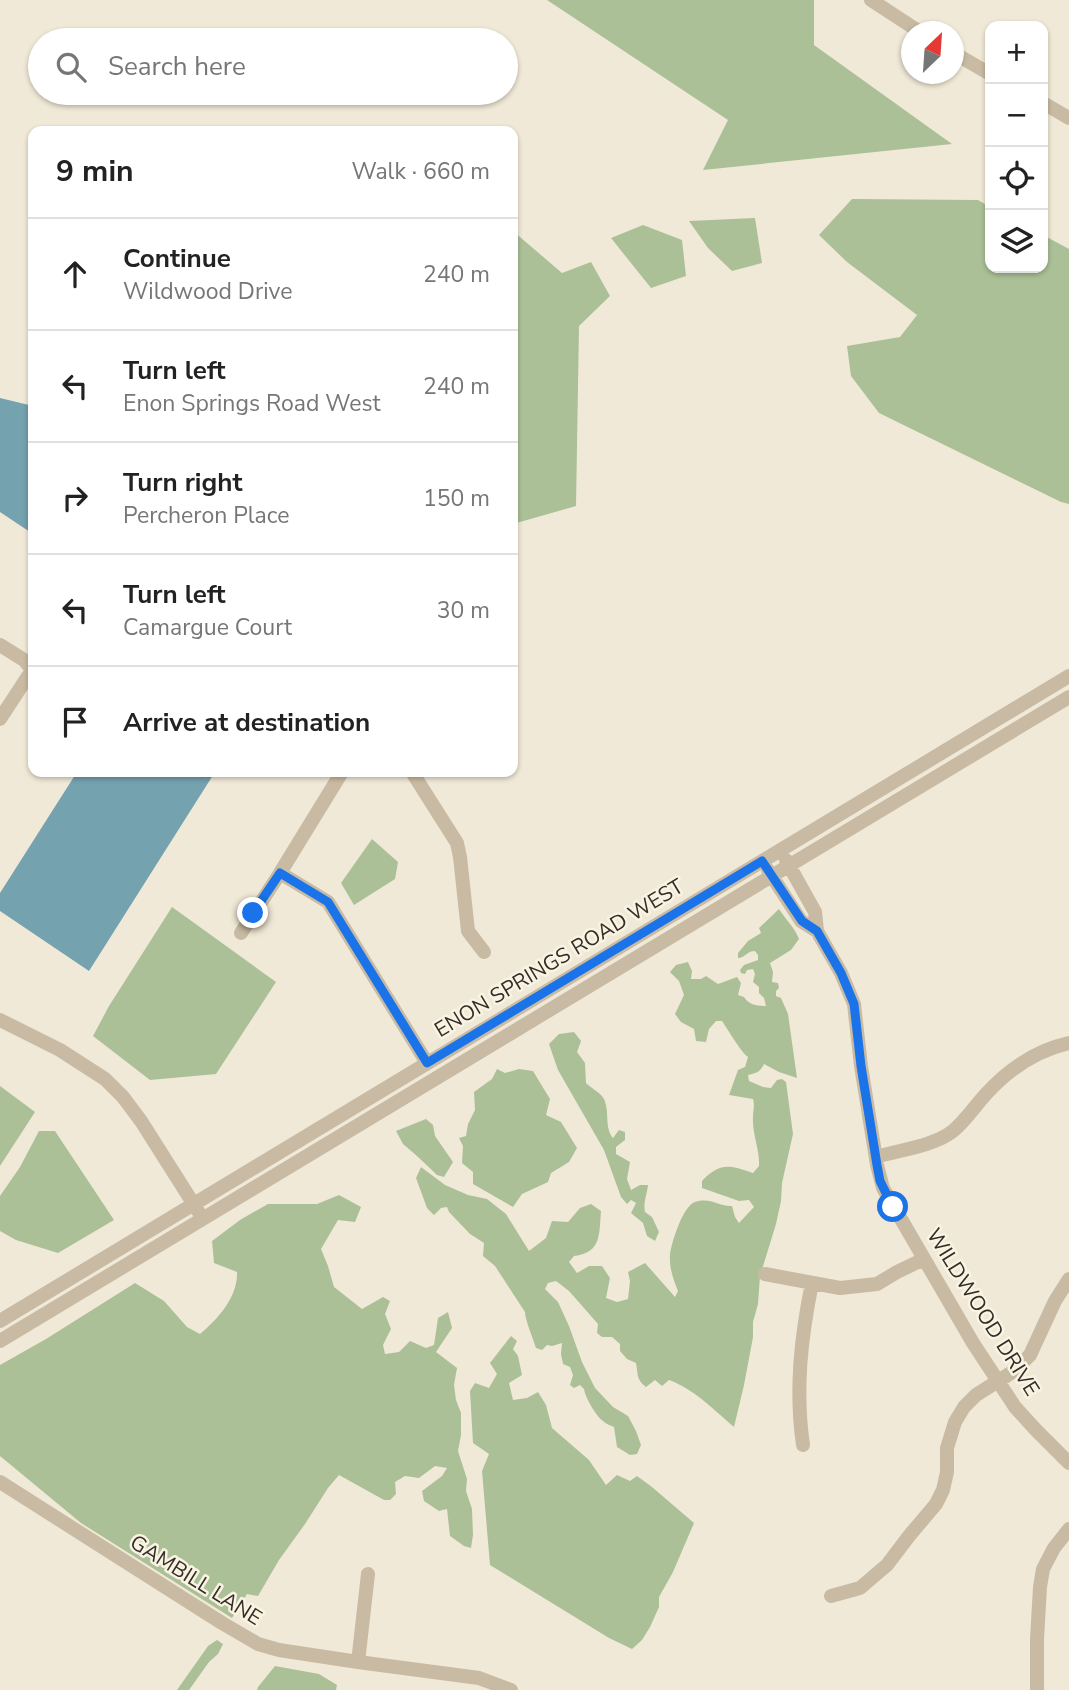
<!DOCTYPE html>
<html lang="en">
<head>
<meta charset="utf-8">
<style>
	:root { --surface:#fff; --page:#f2f2f2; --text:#222; --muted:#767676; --line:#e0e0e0 }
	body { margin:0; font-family:"Nunito Sans",sans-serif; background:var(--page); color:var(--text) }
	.controls { position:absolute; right:21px; top:21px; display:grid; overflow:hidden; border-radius:14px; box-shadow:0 2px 5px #0004 }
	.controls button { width:63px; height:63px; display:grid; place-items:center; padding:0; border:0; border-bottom:2px solid var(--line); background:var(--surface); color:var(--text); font:35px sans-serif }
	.compass { position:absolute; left:901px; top:21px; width:63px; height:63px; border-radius:50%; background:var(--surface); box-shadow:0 2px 5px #0004; rotate:25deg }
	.stop { position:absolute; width:21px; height:21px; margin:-16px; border:5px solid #1a73e8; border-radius:50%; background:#fff }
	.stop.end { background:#1a73e8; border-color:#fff; box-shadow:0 2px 7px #0008 }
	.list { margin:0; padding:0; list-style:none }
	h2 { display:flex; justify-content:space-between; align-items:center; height:91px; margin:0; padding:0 28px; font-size:30px }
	h2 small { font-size:23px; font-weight:400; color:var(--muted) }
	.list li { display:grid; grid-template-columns:46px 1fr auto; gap:21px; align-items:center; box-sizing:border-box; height:112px; padding:0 28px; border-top:2px solid var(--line) }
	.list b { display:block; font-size:26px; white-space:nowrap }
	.list p { margin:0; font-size:23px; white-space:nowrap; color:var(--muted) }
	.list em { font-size:23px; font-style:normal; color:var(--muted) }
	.icon { flex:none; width:38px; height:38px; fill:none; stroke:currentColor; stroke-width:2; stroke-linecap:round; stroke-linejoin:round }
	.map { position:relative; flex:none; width:1069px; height:1690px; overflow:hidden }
	.search { position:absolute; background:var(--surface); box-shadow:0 2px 5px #0004; left:28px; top:28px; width:490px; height:77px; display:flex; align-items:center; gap:18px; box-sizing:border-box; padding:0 24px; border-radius:38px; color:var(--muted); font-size:26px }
	.panel { position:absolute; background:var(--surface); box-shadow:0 2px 5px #0004; left:28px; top:126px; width:490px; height:651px; border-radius:14px }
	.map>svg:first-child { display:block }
	.green { fill:#abc097 }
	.water { fill:#75a2af }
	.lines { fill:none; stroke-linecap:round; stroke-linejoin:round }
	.minor { stroke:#c9bba3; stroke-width:14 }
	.route { stroke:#1a73e8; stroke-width:9 }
	.labels { text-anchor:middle; stroke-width:5; stroke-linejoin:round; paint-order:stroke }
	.street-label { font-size:21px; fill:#342c25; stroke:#f9f3e3 }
</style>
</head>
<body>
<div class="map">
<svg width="1069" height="1690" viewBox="0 0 1069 1690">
	<rect width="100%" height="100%" fill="#f1e9d7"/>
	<path class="green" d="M547,0H814V45L952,144L703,170L728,120Z
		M852,199L978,200L990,207V268H1043V235L1069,249V504L1061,502L879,413L851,376L847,346L900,337L917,315L847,262L819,235Z
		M755,218L762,263L732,271L708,248L689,221Z
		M643,225L682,240L686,276L651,288L611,238Z
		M513,231L562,273L591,262L610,296L579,326L576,506L513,524Z
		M372,839L398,862L395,879L354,905L341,883Z
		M172,907L276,982L216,1074L150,1080L93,1036L109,1006Z
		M779,909C786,920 795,928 799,939L791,950L770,963L773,972L772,982L778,983L779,988L776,991V996L781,998L788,1014L797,1078L779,1072L764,1064C760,1072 757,1073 748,1075L749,1081L763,1087L771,1088L777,1080L782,1079L786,1082L793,1134L782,1183L781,1201L776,1224L760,1276L758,1304L753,1322V1337L744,1385L734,1427C714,1410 694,1389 669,1380L662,1386L655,1380L646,1387C636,1380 638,1373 636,1363L627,1359L620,1351V1344L612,1337H602L597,1333L598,1324L569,1291L556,1281L548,1283L545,1289L558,1302L569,1326L582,1362L595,1388L613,1407L628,1416L636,1431L641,1445L637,1454L630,1455L617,1447L614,1427C610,1425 606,1424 603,1421C596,1416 585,1397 584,1389L580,1385L574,1388L570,1385L573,1375L570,1367L563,1364L561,1354L562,1343L552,1346L547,1345L542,1350L536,1348C533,1338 525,1320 525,1312L495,1266L483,1256L484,1243L470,1234L449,1212L447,1207L441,1208L434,1215L427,1208L416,1178L421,1167L445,1185L468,1195L487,1199L506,1214L529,1251L546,1238L552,1221L568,1222L580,1208L591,1204L601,1211C599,1233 602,1253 574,1256L569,1262L577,1273L589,1266H602L610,1278L606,1298L617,1302L628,1299L630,1281L628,1272L645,1263L675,1297L678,1291C673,1279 669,1267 670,1254C672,1241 683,1206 695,1202C712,1197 718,1207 732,1206L735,1217L739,1223L754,1207L749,1200L739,1201L702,1188V1181C720,1162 730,1165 753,1173L759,1166C760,1150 752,1134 753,1117C753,1110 755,1106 753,1099L729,1095L738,1070L745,1067L748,1057C740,1051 729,1031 722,1021H716L709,1029L706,1042L696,1041L694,1029L681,1022L675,1014L684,995L679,981L670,972L676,965L688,962L692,971L691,979H701L706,976L718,984L737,977L741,983L738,995L744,997C749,1005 757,1006 766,1006L764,998L759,993V987L753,982L755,974L753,969L747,970L745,974L741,973L740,970L744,965L758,960V955L755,951C747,951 745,958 738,958V953L748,941L761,933L759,928Z
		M574,1032L581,1041L577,1052L585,1063L586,1083C591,1088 601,1093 604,1099C610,1112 604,1127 613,1138L619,1130L625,1132V1140L616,1147V1154L630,1162L627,1179L631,1190L640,1185H648C647,1195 643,1202 645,1212L652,1217L659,1232L655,1241L647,1236L643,1223L631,1213L636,1203L631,1200L627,1204L621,1197L604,1150L558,1070L549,1044L559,1034Z
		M497,1069L505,1073L519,1069L533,1071L550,1099L546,1115L561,1122L577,1148L569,1162L551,1173L548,1182L522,1194L513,1207L473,1184V1172L462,1163L463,1146L459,1138L466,1136L468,1124L475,1110L474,1092L492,1079Z
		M0,1086L35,1112L0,1166Z
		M426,1119L433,1125L435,1136L453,1162L444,1177L437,1175L417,1156L403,1144L396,1131Z
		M39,1131H55L114,1220L58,1253L16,1240L0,1231V1196L20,1167Z
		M339,1195L361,1207L355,1222L338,1220L321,1249L328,1266L334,1287L362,1309L383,1297L390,1301L385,1314L391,1329L383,1345L385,1354L399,1352L410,1341L426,1348L434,1345L438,1318L448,1312L452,1328L436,1352L457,1368L454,1385L456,1400L461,1413V1435L458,1451L467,1479L466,1491L472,1509L473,1535L471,1548L464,1546L450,1536L447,1509L439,1511L424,1501L422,1491L442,1476L447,1468L435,1466L419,1478L405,1476L395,1482L396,1494L390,1500H384L339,1475L328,1488L305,1524L279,1560L258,1596L247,1594L232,1618L81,1523L0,1456V1365L46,1339L135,1283L164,1301L187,1327L200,1334C218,1319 238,1297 237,1272L214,1263L212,1241L240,1220L268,1204H317Z
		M511,1336L517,1341L513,1349L518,1356L522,1375L509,1383L513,1400L527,1398L538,1392L546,1405L552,1428L589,1460L606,1485L617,1475L630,1481L637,1476L652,1487L694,1523L673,1572L659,1597V1607L650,1627L642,1640L632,1649L609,1638L490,1565L482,1471L489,1454L473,1443L470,1391L475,1383L489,1388L497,1374L490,1363Z
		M217,1640L223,1644L218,1654L209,1662L189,1690H177L208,1646Z
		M275,1666L319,1674L337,1685L336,1690H257L258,1687Z"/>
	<path class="water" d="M0,398L33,406V534L0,512Z
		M77,772H215L89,971L0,911V893Z"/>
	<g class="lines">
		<path class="minor" d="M871,0L920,32
			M954,53L990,74
			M1043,103L1069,118
			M0,645L24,660L32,670L0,719
			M412,772L457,843L460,857L468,931L484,952
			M786,860L815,912L817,931L841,973L854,1004L861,1066L877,1165L883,1188L973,1343L1015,1407L1035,1429L1069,1463
			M768,870L801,921L817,931
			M280,873L328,902L427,1063
			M241,933L280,873L342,772
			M0,1020L60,1050L105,1079L123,1097L141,1121L198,1211
			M876,1157C899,1150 934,1146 953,1131C966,1120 975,1106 986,1094C1008,1070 1037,1050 1069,1043
			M765,1274L840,1288L877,1284L897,1272L924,1259
			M0,1321L1069,676
			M0,1341L1069,697
			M803,1445C795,1390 801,1337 812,1283
			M0,1482L222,1623L258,1644L279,1650L358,1662L479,1678L511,1690
			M831,1596L860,1588L887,1565L909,1536L936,1504L943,1490L947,1472V1448L955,1422L964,1407L976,1395L1014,1371L1030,1355L1055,1301L1069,1279
			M358,1662L368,1574
			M1037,1690V1639L1040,1587L1043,1569L1054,1548L1069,1529"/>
	</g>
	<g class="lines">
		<path class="route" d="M253,913L280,873L328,902L427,1063L762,861L802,921L817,931L841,973L854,1004L861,1066L877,1165L880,1181L893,1207"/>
	</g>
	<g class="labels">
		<g class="street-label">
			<text transform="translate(559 958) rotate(-31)" y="7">ENON SPRINGS ROAD WEST</text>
			<text transform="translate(983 1312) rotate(58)" y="7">WILDWOOD DRIVE</text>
			<text transform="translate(196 1580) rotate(32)" y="7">GAMBILL LANE</text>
		</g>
	</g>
</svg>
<div class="controls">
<button>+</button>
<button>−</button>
<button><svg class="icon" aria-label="locate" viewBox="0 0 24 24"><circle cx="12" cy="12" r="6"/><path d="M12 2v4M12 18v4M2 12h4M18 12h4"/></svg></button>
<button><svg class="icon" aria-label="layers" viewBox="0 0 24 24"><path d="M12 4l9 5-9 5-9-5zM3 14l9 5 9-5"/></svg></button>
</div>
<svg class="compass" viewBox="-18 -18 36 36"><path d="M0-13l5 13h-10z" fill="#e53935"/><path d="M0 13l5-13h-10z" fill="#767676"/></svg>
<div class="stop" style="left:893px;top:1207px"></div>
<div class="stop end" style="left:253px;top:913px"></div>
<div class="search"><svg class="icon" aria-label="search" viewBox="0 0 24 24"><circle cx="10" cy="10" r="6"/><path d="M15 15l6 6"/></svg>Search here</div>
<section class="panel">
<h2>9 min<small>Walk · 660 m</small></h2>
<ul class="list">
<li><svg class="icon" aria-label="ahead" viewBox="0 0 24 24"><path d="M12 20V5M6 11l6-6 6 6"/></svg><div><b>Continue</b><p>Wildwood Drive</p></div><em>240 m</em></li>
<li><svg class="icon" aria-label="left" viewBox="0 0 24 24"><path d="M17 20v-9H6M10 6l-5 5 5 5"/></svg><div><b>Turn left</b><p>Enon Springs Road West</p></div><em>240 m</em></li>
<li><svg class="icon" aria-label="right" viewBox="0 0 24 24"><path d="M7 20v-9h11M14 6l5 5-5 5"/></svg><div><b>Turn right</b><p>Percheron Place</p></div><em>150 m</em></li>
<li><svg class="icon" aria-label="left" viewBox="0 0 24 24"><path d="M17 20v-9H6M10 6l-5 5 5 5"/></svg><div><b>Turn left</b><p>Camargue Court</p></div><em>30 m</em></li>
<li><svg class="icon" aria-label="arrive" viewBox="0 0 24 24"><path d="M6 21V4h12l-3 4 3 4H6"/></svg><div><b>Arrive at destination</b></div></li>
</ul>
</section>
</div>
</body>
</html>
